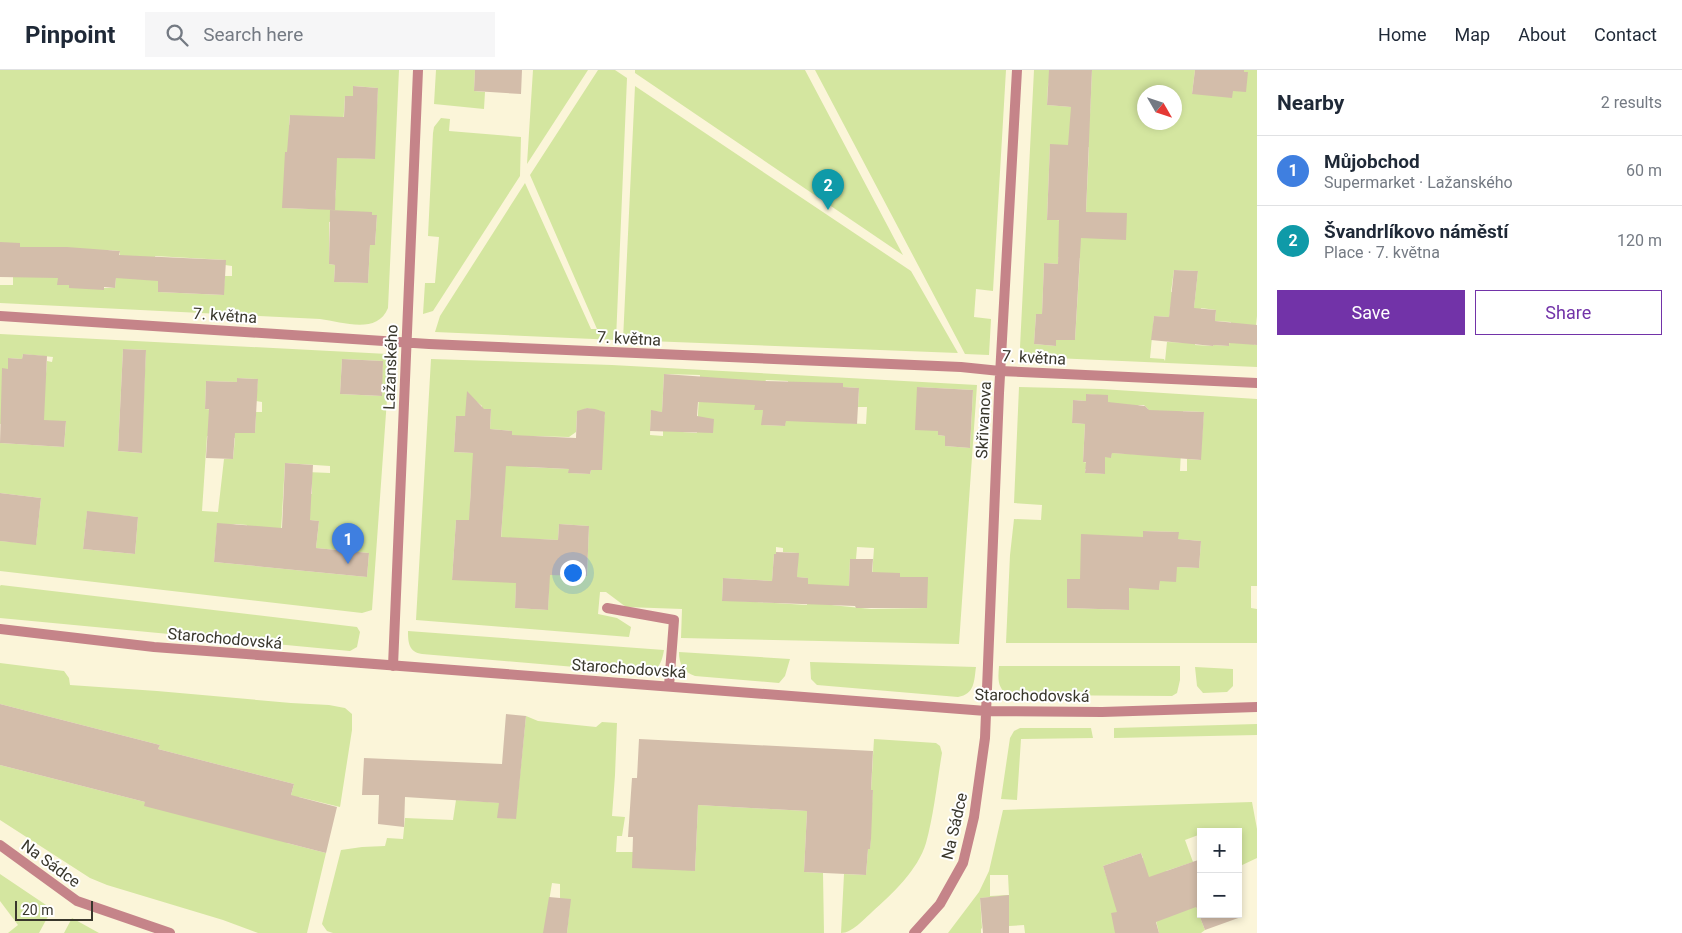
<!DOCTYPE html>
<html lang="en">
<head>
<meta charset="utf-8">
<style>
	:root { --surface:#fff; --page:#f6f6f7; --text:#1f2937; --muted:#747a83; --line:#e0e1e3; --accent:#7233a8 }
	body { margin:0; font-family:Roboto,sans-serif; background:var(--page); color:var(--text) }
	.controls { position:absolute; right:15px; bottom:15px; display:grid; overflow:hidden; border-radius:0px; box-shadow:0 2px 8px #0003 }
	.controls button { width:45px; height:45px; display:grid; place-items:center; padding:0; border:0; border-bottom:1px solid var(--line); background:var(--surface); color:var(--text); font:25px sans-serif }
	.compass { position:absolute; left:1137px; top:15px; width:45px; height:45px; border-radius:50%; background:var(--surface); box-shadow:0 2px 8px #0003; rotate:129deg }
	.scale { position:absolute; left:15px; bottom:12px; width:78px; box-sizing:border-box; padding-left:5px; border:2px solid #39372c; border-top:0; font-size:14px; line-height:18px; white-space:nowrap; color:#39372c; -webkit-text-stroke:4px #fff; paint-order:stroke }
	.you { position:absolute; left:572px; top:502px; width:18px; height:18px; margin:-12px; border:4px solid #fff; border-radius:50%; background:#1a73e8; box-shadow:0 0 0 8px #1a73e833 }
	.badge { display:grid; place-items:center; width:32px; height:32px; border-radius:50%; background:var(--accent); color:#fff; font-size:16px; font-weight:700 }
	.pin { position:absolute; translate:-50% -41px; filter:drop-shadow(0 1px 2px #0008) }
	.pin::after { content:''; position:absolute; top:26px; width:18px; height:15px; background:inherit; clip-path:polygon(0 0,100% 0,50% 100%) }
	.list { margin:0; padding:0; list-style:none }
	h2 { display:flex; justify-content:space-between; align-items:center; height:65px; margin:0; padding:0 20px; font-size:21px }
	h2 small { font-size:16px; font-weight:400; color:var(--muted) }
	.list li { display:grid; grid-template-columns:32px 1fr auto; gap:15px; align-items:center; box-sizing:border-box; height:70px; padding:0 20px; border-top:1px solid var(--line) }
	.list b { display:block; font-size:19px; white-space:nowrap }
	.list p { margin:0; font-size:16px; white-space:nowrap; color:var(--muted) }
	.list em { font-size:16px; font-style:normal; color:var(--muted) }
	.actions { display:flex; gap:10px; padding:15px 20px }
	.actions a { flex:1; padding:11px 0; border:1px solid var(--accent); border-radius:0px; text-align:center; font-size:18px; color:var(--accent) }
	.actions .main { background:var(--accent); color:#fff }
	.icon { flex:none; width:28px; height:28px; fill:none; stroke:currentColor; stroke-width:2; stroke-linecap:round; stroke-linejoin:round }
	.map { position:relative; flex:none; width:1257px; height:863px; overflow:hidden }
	header { display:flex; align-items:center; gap:30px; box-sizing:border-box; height:70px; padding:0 25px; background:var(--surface); border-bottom:1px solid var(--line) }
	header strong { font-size:24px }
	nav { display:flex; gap:28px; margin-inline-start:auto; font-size:18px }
	.search { width:350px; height:45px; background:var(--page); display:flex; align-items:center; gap:12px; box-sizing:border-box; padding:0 18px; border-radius:0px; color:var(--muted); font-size:19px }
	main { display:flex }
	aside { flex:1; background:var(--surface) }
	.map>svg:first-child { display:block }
	.green { fill:#d4e6a0; fill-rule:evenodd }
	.building { fill:#d3bdaa }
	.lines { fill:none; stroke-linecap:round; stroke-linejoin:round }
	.lane { stroke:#c58489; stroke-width:10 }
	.street { stroke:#c58489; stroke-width:10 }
	.labels { text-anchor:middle; stroke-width:4; stroke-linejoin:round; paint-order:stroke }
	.street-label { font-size:16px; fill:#39372c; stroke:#fff }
</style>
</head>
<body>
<header>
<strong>Pinpoint</strong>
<div class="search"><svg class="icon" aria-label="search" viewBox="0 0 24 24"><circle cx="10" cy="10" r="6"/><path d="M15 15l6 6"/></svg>Search here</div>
<nav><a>Home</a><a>Map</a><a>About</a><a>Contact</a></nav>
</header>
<main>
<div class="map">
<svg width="1257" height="863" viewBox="0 0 1257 863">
	<rect width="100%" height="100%" fill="#fbf5d9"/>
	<path class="green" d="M0,0H399L388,238C377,265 343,252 320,249L0,233V215H13V196L0,172ZM354,16L378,18L374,89L345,88L346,68L289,55L290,45L343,57L345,26H353ZM286,82L316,83L319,119L336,120L335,129L307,139L283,138ZM372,142V145H377L375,175H370L368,213L334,212L335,195L329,194V152L337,151ZM109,180L120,181L119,193L121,208H116L115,218H69V215H58V208ZM155,186L225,190V195L232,196V206H225L223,225L158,222L159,205Z
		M436,0H475L474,21L485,22L484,39L434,34Z
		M533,0H588L527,94Z
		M598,0H615L627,8L616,270L435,262L440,246L525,113L591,259H597L530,105Z
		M635,0H805L903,185L635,3Z
		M815,0H1006L993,221L976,219L974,247L991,249L989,285L965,284Z
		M1034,0H1054L1048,15L1047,35L1071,37L1090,45L1092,1L1083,0H1195L1192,24L1233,21L1247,2H1244V0H1257V246L1254,275H1257V297L1032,287C1025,285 1022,284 1020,277ZM1144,22H1174V52H1144ZM1050,75L1089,77L1086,142L1067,151L1047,149ZM1058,187L1080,188L1075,270H1056V276L1034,274L1036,244H1042L1044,193L1058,194ZM1174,200L1198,201L1193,246H1199L1201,238L1216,240L1215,251L1231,252L1229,276L1214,275L1213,276L1195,275V273L1167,272L1165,291L1164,289L1150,288L1154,246L1169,247L1173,222H1171Z
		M635,16L911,201L958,283L623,270Z
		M441,48L450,49L449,61L521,67L520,106L433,241L423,244L425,213H435L439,167L428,166L433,63L434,57Z
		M0,264L388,284L390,287L372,540L362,543L0,501V471L36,474L41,428L0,423V373L64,377L66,352L0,354ZM123,279L146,280L141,383L118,381ZM23,284L53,287L52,292L47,291L46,304L2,299H8L9,288L22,289ZM342,289L383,291L381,326L340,324ZM238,308L258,309L256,331L262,332V342H256L255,363L217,362L218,340L205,339L206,311L237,312ZM207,366L235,368L233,389H224L218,442L202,441ZM285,393L330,396V403L307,402L312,412V424L305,423L308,450L319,451L316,478L369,483L367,507L214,492L217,457L236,454L247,455V459L281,462ZM87,442L138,447L135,484L83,479Z
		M431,289L612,295L977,315L959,574L681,568L682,539L626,537L606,522H600L598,544L617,548L631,557L629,567L416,550ZM664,304L700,305L697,363L682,362V353L663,352V366L650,365L651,341L662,342ZM766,310L788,311L785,356L762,355L763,340L755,339V311L765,312ZM843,313V317L859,318L858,337H867L866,354L822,352ZM917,317L973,320L970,378L945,376V366L938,365V361ZM471,331L477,332L482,336V339H491L490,359L512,361L510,393L494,384L454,382L456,346H465ZM587,338L601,341L605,345L590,404L569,403V399L526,397L527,366L569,367L576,362L577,343ZM471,417L504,419L501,470L452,510L456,450L479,451L470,434ZM559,454L589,456L587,506L535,504L537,469L558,470ZM776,477L783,478V482L798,483L797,507L808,508L807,535L722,530L723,508L772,511L774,484H776ZM857,477L874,478L872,507L900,503V507H927V538L871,539L831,535L849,516L850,489H856ZM516,515L549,516L548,540L515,538Z
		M1019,317L1101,319L1257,329V516H1251V538L1257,539V573H1006L1010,485L1014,449L1041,450L1042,435L1014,433ZM1087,324L1108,326L1104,404L1085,403V399H1090V393L1083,392L1085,354L1072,353L1073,330L1086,331ZM1139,335H1144L1148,339V385L1112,383L1111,388L1115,338H1135ZM1183,341L1204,342L1200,390L1187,389V401H1180ZM1144,461L1178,462V469L1201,471L1199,498L1177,497L1160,511L1159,520L1131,484L1128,540L1067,538V509H1080L1143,468Z
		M1,515L357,557L360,562L357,577L350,581L0,548V516Z
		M408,561L664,580C662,592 658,603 645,603L422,584C409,582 408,573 408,561Z
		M679,582L790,589L785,606L779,613L695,606C683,602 679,594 679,582Z
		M810,592L976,597C974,611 975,624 958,627L817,615L811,609Z
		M0,593L64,601L69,608L70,615L157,621L291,633L329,635L345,638L352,644V660L340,737L299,727L287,773L326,783L307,863H258L223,850L107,815L90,808L0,750V695L145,732L279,770L294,714L158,679L160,675L0,634Z
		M999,596H1180V610L1177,623L1172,626L1009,625C997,619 998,609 999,596Z
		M1195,597L1233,599V616L1227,622L1203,623L1197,616Z
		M526,646L538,651L596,657L602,652L617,653L615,705L612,746L625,747L622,766H617L616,782H633L695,801L698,735L807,741L804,802L823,803L824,863H567L570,833L560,828V814L552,813L544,862L550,863H333L327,861L322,854L341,780L362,777L385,776L387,768L403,769L405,748L453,750L456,730L517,734Z
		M1257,654V665L1114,668V658Z
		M1020,658H1091L1093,668L1021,669L1017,730L1001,729L1010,668L1014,661Z
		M874,669L936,673L940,676L942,683C937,712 934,744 926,773C918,800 892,824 872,842C864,849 852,863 841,863L844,804L866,805L868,779H870L871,761H870L873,720H871Z
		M1252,732L1257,759V788L1238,797V762H1201V764L1185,770L1193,792L1166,801L1196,837L1205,860L1201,863H1159L1154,842L1115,863H1025L1024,855L1009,856L1006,826L980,828L982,858L981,859V863H948L979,822L989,801L1003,740ZM1141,783L1143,788L1138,790L1109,814L1103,796ZM990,805H1008L1009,825L990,826Z
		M0,804L52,839L39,863H8L18,855L0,831Z
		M72,848L99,863H64Z"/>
	<path class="building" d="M475,0H522L521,24L474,21Z
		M1049,0H1092L1086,142L1127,143L1126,170L1081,168L1075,270H1056V276L1034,274L1036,244H1042L1044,193L1058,194L1059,150H1047L1050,74L1068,75L1071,37L1047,35Z
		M1195,0H1244V2H1248L1246,22L1233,21L1232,28L1192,24Z
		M353,16L378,18L375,89L337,88L335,140L282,138L285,82H287L290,45L344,47L345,26H353Z
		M330,140L372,142V145H377L375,175H370L368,213L334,212L335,195L329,194Z
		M0,172L20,173V177H67L120,181L119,185L226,190L224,225L158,222V211L116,208L115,218L104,217V220L69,218V215H57L58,208L0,207Z
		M1174,200L1198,201L1194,238L1216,240L1215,251L1257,255V275L1229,273V276L1214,275L1213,276L1151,270L1154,246L1169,247Z
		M123,279L146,280L142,383L118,381Z
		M23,284L47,286L44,350L66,351L64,377L0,373L2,298L8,299V288L22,289Z
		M342,289L383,291L382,326L340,324Z
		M664,304L765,311L843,313V317L859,318L857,354L786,351L785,356L761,355L763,340H754L755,335L698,332L697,346L714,349L713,363L650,361L651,340L662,342Z
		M237,308L258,309L255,363H235L233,389L206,388L209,339H205L206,311L237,312Z
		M917,317L973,320L970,378L945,376V366L938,365V361L915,360Z
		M467,321L484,339H491L490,359L512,361V365L576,368L577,341L587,338L595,339L605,342L602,400H591L590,404L568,403L569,399L506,396L501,467L558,470L559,454L589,456L587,506L550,505L548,540L515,538L516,513L452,510L456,450H469L473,383L454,382L456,346H465Z
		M1086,324L1108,325V332L1145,336L1149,340L1204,342L1201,390L1112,383L1111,388L1105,387V404L1085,403L1086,392H1083L1085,354L1072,353L1073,330L1086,331Z
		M285,393L313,395L310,450L319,451L316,478L369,483L367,507L214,492L217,453L282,458Z
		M0,423L41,428L36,475L0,471Z
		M87,441L138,447L135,484L83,479Z
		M1143,461L1179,462L1178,469L1201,471L1199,498L1177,497L1176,512L1160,511L1159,520L1129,518V540L1067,538V509H1080L1081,464L1143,467Z
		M776,482L799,483L797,507L808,508V514L849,516L850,489H873L872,502L900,503V507H928L927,538H856L855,536L722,531L723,508L772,511L774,484H776Z
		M0,634L160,675L158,679L294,714L291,725L337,737L326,783L144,736L145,732L0,695Z
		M506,644L526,646L516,749L497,748L499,733L405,727L404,757L378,754L379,725H362L364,688L502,694Z
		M639,669L873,681L871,720H873L871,769L870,779H868L866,805L804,802L807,741L698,735L695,801L632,798L633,767H628L632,708H637Z
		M1141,783L1149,807L1201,789V844H1238V839L1241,847L1205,860L1196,837L1156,852L1159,863H1115L1111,843L1117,842L1103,796Z
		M1009,825V863H983L980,828Z
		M549,827L571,829L567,863H543Z"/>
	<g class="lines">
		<path class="lane" d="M607,538L674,550L669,616"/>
		<path class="street" d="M0,246L429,274L961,297L1000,301L1257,313
			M0,559L154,577L986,641L1102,642L1257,637
			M393,596L418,0
			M0,775L77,831L170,863
			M914,863L940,834L963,793L974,747L985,668L999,323L1017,0"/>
	</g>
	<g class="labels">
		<g class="street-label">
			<text transform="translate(225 245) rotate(4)" y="6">7. května</text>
			<text transform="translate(629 268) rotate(3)" y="6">7. května</text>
			<text transform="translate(1034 287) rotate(3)" y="6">7. května</text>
			<text transform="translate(390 297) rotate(-88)" y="6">Lažanského</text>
			<text transform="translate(983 350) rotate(-87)" y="6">Skřivanova</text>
			<text transform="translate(225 568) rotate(5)" y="6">Starochodovská</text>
			<text transform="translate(629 598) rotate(4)" y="6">Starochodovská</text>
			<text transform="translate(1032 625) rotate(1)" y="6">Starochodovská</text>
			<text transform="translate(954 756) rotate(-77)" y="6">Na Sádce</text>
			<text transform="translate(51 793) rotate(36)" y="6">Na Sádce</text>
		</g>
	</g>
</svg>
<div class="controls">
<button>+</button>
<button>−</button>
</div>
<svg class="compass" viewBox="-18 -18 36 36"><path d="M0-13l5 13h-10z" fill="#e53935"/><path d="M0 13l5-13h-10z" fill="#747a83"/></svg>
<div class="scale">20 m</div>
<div class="you"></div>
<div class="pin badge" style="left:348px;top:494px;background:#3f7fe0">1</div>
<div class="pin badge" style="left:828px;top:140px;background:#0f9aa8">2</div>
</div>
<aside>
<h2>Nearby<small>2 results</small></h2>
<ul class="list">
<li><span class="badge" style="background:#3f7fe0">1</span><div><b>Můjobchod</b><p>Supermarket · Lažanského</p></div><em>60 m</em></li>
<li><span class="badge" style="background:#0f9aa8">2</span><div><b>Švandrlíkovo náměstí</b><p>Place · 7. května</p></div><em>120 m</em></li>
</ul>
<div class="actions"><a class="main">Save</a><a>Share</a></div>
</aside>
</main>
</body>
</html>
